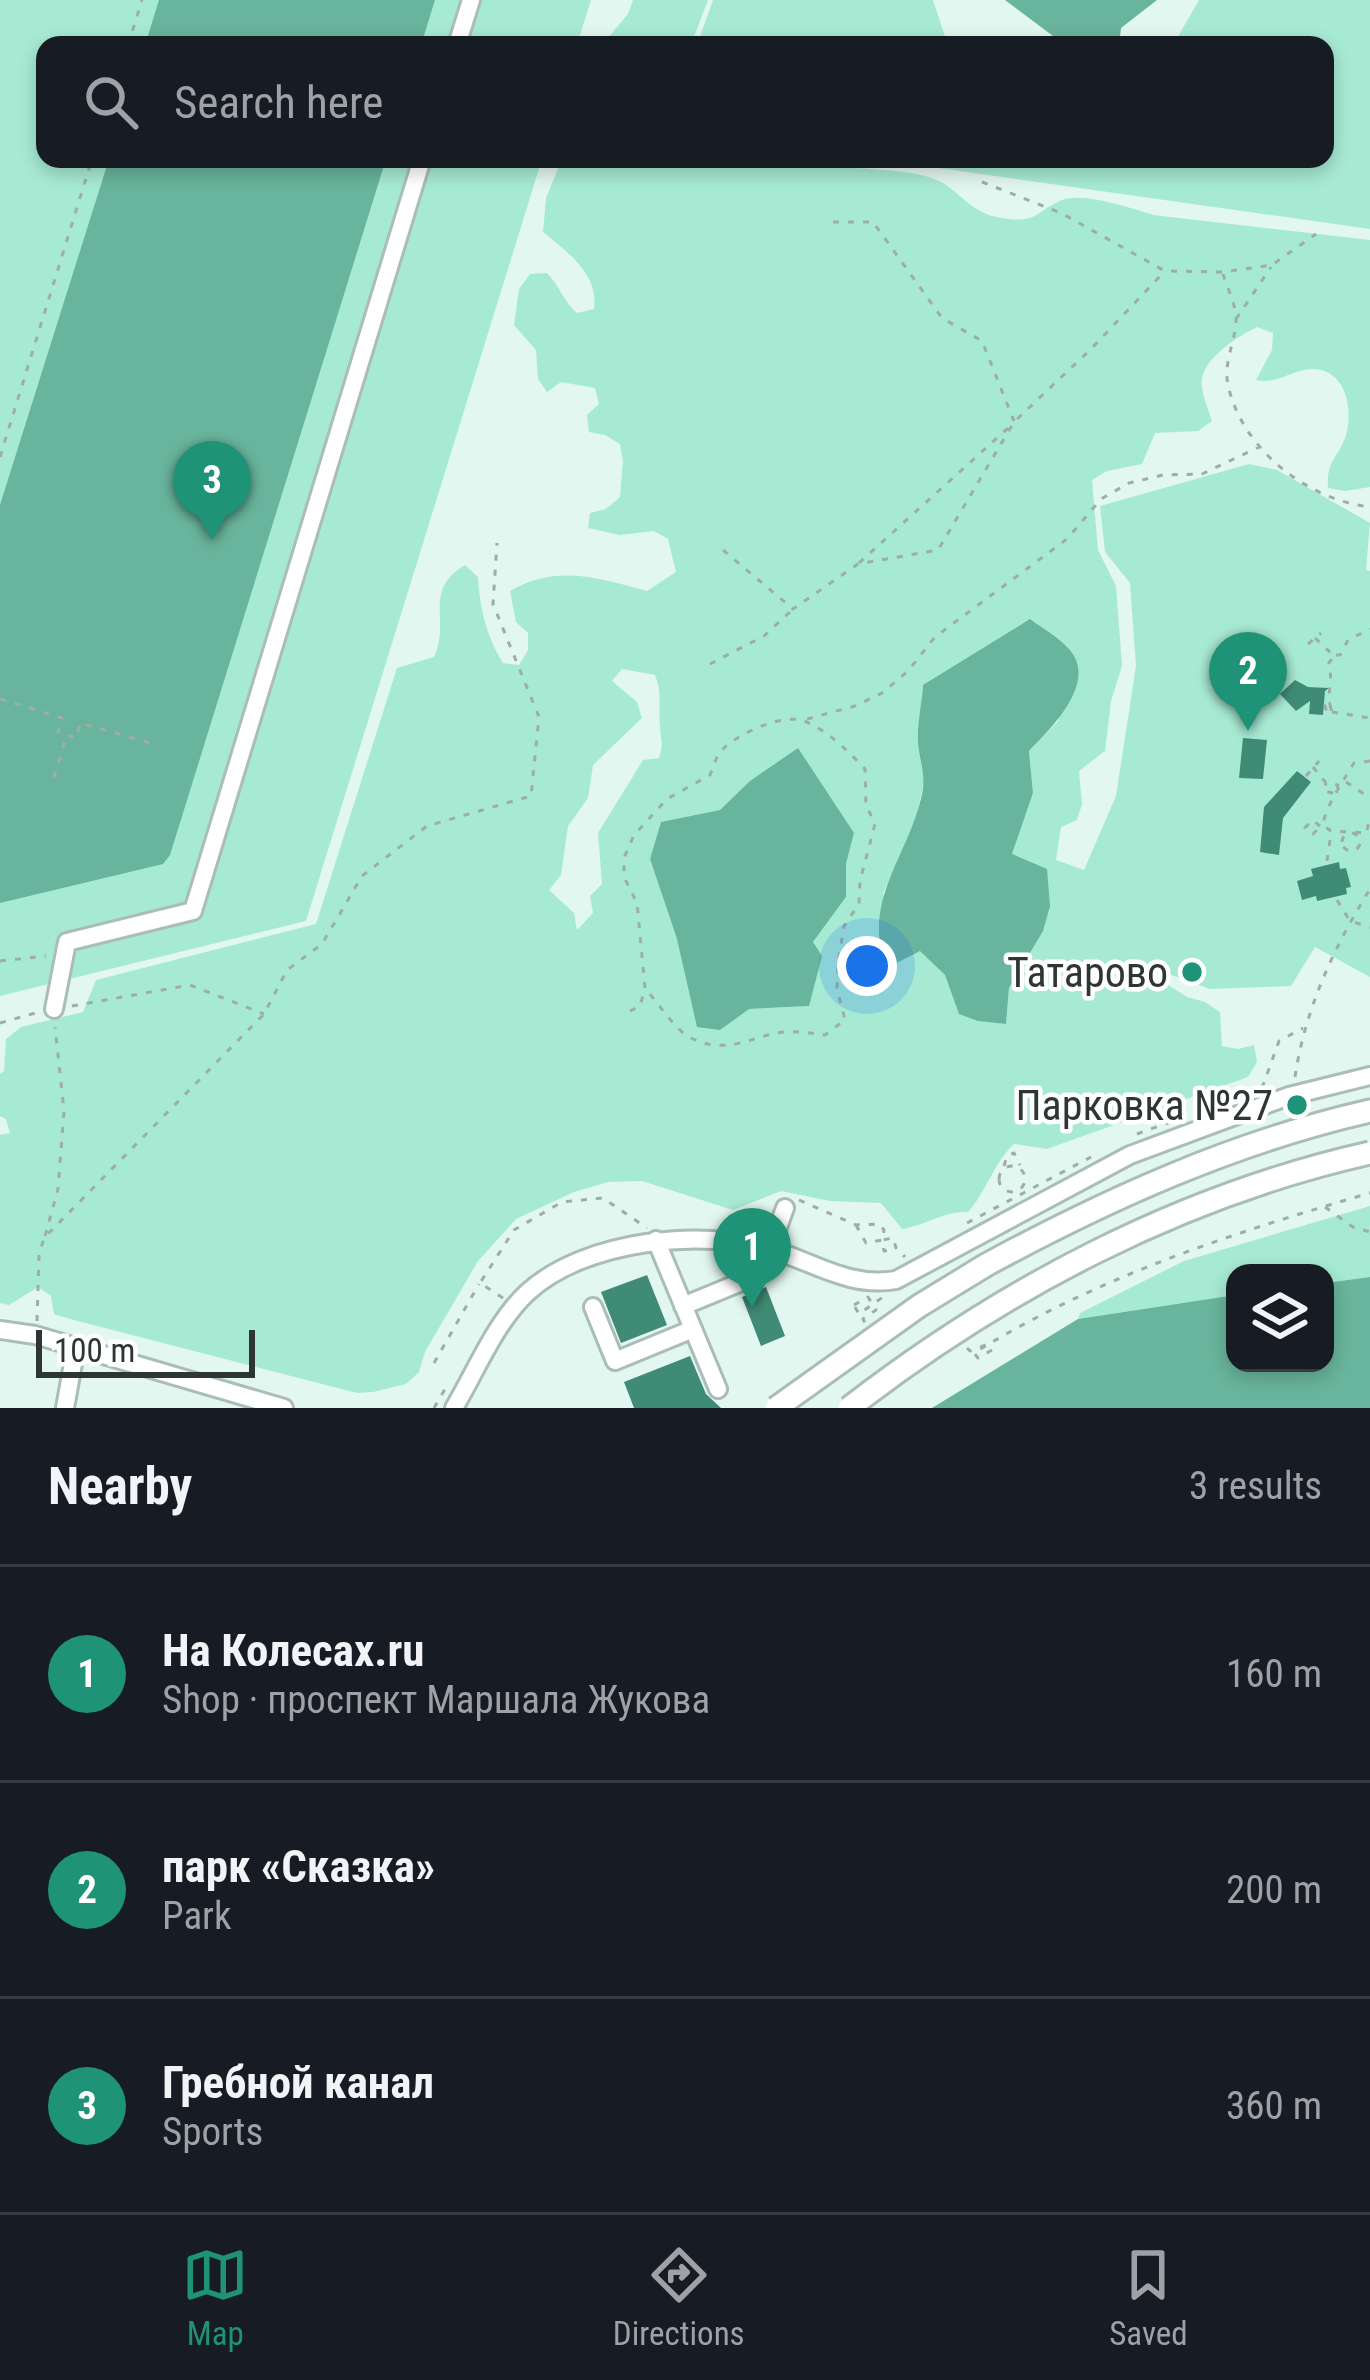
<!DOCTYPE html>
<html lang="en">
<head>
<meta charset="utf-8">
<style>
	:root { --surface:#171b24; --page:#242831; --text:#f1f3f6; --muted:#9ea1a6; --line:#363941; --accent:#1f9377 }
	body { margin:0; font-family:"Roboto Condensed",sans-serif; background:var(--page); color:var(--text) }
	.controls { position:absolute; right:36px; bottom:36px; display:grid; overflow:hidden; border-radius:24px; box-shadow:0 6px 18px #0003 }
	.controls button { width:108px; height:108px; display:grid; place-items:center; padding:0; border:0; border-bottom:3px solid var(--line); background:var(--surface); color:var(--text); font:60px sans-serif }
	.scale { position:absolute; left:36px; bottom:30px; width:219px; box-sizing:border-box; padding-left:12px; border:6px solid #2e3633; border-top:0; font-size:33px; line-height:42px; white-space:nowrap; color:#2e3633; -webkit-text-stroke:9px #fefefe; paint-order:stroke }
	.you { position:absolute; left:867px; top:966px; width:42px; height:42px; margin:-30px; border:9px solid #fff; border-radius:50%; background:#1a73e8; box-shadow:0 0 0 18px #1a73e833 }
	.badge { display:grid; place-items:center; width:78px; height:78px; border-radius:50%; background:var(--accent); color:#fff; font-size:39px; font-weight:700 }
	.pin { position:absolute; translate:-50% -99px; filter:drop-shadow(0 3px 6px #0008) }
	.pin::after { content:''; position:absolute; top:63px; width:42px; height:36px; background:inherit; clip-path:polygon(0 0,100% 0,50% 100%) }
	.list { margin:0; padding:0; list-style:none }
	h2 { display:flex; justify-content:space-between; align-items:center; height:156px; margin:0; padding:0 48px; font-size:51px }
	h2 small { font-size:39px; font-weight:400; color:var(--muted) }
	.list li { display:grid; grid-template-columns:78px 1fr auto; gap:36px; align-items:center; box-sizing:border-box; height:216px; padding:0 48px; border-top:3px solid var(--line) }
	.list b { display:block; font-size:45px; white-space:nowrap }
	.list p { margin:0; font-size:39px; white-space:nowrap; color:var(--muted) }
	.list em { font-size:39px; font-style:normal; color:var(--muted) }
	.icon { flex:none; width:66px; height:66px; fill:none; stroke:currentColor; stroke-width:2; stroke-linecap:round; stroke-linejoin:round }
	.map { position:relative; flex:none; width:1370px; height:1408px; overflow:hidden }
	.search { position:absolute; background:var(--surface); box-shadow:0 6px 18px #0003; left:36px; right:36px; top:36px; height:132px; display:flex; align-items:center; gap:30px; box-sizing:border-box; padding:0 42px; border-radius:24px; color:var(--muted); font-size:45px }
	.sheet { height:804px; background:var(--surface) }
	nav { display:flex; justify-content:space-around; align-items:center; box-sizing:border-box; height:168px; border-top:3px solid var(--line); background:var(--surface); font-size:33px; color:var(--muted) }
	nav a { display:grid; justify-items:center; gap:6px }
	nav .on { color:var(--accent) }
	.map>svg:first-child { display:block }
	.green { fill:#a7ead4; fill-rule:evenodd }
	.water { fill:#69b49c }
	.building { fill:#408b75 }
	.lines { fill:none; stroke-linecap:round; stroke-linejoin:round }
	.minor-casing { stroke:#aabdb6; stroke-width:22 }
	.major-casing { stroke:#aabdb6; stroke-width:27 }
	.path { stroke:#9dada7; stroke-width:3; stroke-dasharray:6 9; stroke-linecap:butt }
	.minor { stroke:#fff; stroke-width:16 }
	.major { stroke:#fff; stroke-width:21 }
	.major-bridge-casing { stroke:#aabdb6; stroke-width:27; stroke-linecap:butt }
	.major-bridge { stroke:#fff; stroke-width:21 }
	.poi-dot { fill:#1f9377; stroke:#fefefe; stroke-width:4.5 }
	.labels { text-anchor:middle; stroke-width:9; stroke-linejoin:round; paint-order:stroke }
	.poi-label { font-size:42px; fill:#2e3633; stroke:#fefefe; text-anchor:end }
</style>
</head>
<body>
<div class="map">
<svg width="1370" height="1408" viewBox="0 0 1370 1408">
	<rect width="100%" height="100%" fill="#e2f7ef"/>
	<path class="green" d="M0,0H591L577,45H45V159H542L306,921L0,996Z
		M633,0H708L691,45H602L628,14Z
		M713,0H933L948,45H697Z
		M1199,0H1370V229L875,159H1325V45H1173Z
		M562,159H801C843,173 906,165 939,181C963,193 969,213 1002,218C1039,224 1035,211 1062,200C1083,192 1131,208 1153,215L1370,240V487L1345,491L1328,488C1326,459 1339,458 1346,435C1353,412 1347,376 1321,370C1296,364 1280,386 1256,380L1272,350L1273,333L1257,327C1240,335 1211,354 1204,372C1197,387 1208,407 1212,421L1198,431L1155,433L1142,464L1107,471L1092,480L1098,550L1116,586L1122,666L1111,701L1105,751L1079,771L1082,804L1077,820L1061,827L1056,860L1084,870L1116,796L1136,666L1130,583L1105,552L1100,506L1249,464L1277,470L1370,523L1366,570L1370,571V977L1315,947L1291,986L1210,989L1127,959L1187,997L1205,1002L1220,1012L1222,1046L1238,1049L1254,1045L1257,1062L1248,1077L1047,1149L1014,1144C993,1164 987,1191 968,1212C944,1211 926,1225 902,1229L881,1203L830,1201L781,1191L733,1210L642,1181L608,1182L574,1192L516,1219L478,1261L425,1352L419,1372L406,1384L373,1392L357,1393L70,1319L54,1314L51,1296L38,1287L9,1305L0,1303V1135L10,1133L6,1119L0,1116V1074L4,1071L6,1039L21,1027L83,1012L96,980L316,924L397,668L434,657C451,620 422,591 465,565L478,577C480,609 486,635 503,663L519,665L528,650V633L516,622L510,591C557,564 598,578 647,591L676,572L668,539L654,531L620,535L588,528L590,513L606,509L620,497L623,461L620,444L605,435L589,432L587,415L599,404L595,388L561,382L547,392L538,379L536,350L514,325L519,289L530,274L547,273C560,286 563,301 577,313L594,309C599,274 568,253 543,232L546,198ZM973,658L1059,720L1029,751L1033,793L1012,854L1023,961L1009,988L1006,1023L959,1013L945,975L920,950L883,894L916,818L924,783L918,739L923,686ZM622,669L655,675C663,695 658,707 660,727C661,741 664,743 659,758L643,760L598,833L602,884L590,896L593,913L577,930L574,913L549,890L561,875L568,826L588,798L593,765L642,718L637,702L612,681ZM720,810L854,833L846,864V897L813,942L809,1006L749,1009L677,939L650,859L661,823Z
		M1370,1206V1277L1325,1283V1273H1235V1295L1078,1319L1080,1313L1184,1261Z"/>
	<path class="water" d="M159,0H435L421,45H145Z
		M1005,0H1157L1121,28L1119,45H1065Z
		M109,159H386L170,855L163,864L0,903V505Z
		M1030,619C1042,628 1058,637 1068,648C1100,681 1051,728 1029,751L1033,793L1012,854L1047,869L1050,906L1043,931L1009,988L1006,1024L978,1021L959,1014L945,975L920,951L887,968C859,900 912,853 923,789C925,773 919,757 918,742C917,723 922,704 923,685Z
		M798,748L854,833L846,864V897L813,942L822,956L809,1006L749,1009L720,1030L697,1027L677,939L650,859L661,822L720,810L750,781Z
		M1370,1277V1408H932L1078,1319L1235,1295V1363H1325V1283Z"/>
	<path class="building" d="M1295,680L1308,687L1329,688L1325,691L1323,715L1309,714L1310,701L1296,711L1280,694Z
		M1243,738L1267,740L1263,779L1239,778Z
		M1297,771L1311,782L1283,818L1279,855L1260,852L1264,807Z
		M1339,862L1340,869L1346,868L1351,887L1346,888L1347,894L1317,901L1316,896L1302,900L1297,881L1313,876L1311,869Z
		M647,1275L667,1325L621,1343L601,1292Z
		M766,1287L785,1336L761,1346L742,1297Z
		M690,1356L706,1394L721,1408H634L624,1382Z"/>
	<g class="lines">
		<defs>
			<path id="minor" d="M457,45L471,0
				M54,1009L67,942L193,911L422,159
				M656,1240L718,1389
				M770,1249L785,1208
				M683,1306L746,1280L749,1244
				M593,1307L615,1361L693,1329
				M0,1330L35,1335L284,1408
				M65,1408L76,1347
				M454,1408C476,1371 496,1321 528,1292C585,1240 702,1228 773,1250C815,1263 850,1288 896,1280L1130,1155L1289,1096L1370,1076"/>
			<path id="major" d="M986,1265C1108,1199 1234,1142 1370,1111"/>
		</defs>
		<use href="#minor" class="minor-casing"/>
		<use href="#major" class="major-casing"/>
		<path class="path" d="M128,45L142,0
			M1325,65L1333,59
			M982,182L1061,213L1165,271L1223,272L1272,265L1316,234
			M833,222H873L942,318L982,341L1014,421
			M1223,274C1227,287 1236,305 1236,319C1236,341 1223,362 1228,385C1242,449 1307,500 1370,507
			M1236,319L1271,267
			M0,457L92,159
			M723,550L793,609L858,564L938,550L1014,422L1090,350L1165,271
			M859,563L1008,428
			M1315,638L1334,656L1328,664C1334,679 1327,689 1330,705
			M1308,644L1321,633
			M1336,655H1340L1348,640L1370,629
			M710,664L764,636L792,610
			M0,699L62,718L58,732L76,738L80,723L150,743
			M1330,705L1332,712L1327,713L1325,706Z
			M1332,712L1370,718
			M807,719L855,706L882,693L908,671L935,637L1067,539L1101,499L1129,483L1163,475L1202,474L1259,447
			M1370,761L1354,763C1345,778 1324,809 1323,825L1331,831L1370,833
			M1313,767L1326,783L1338,785L1336,794L1324,791L1326,783
			M1306,776L1319,761
			M54,777L66,737
			M1346,782L1370,798
			M1320,826L1312,820L1305,828L1313,834L1321,826
			M1367,830L1370,818
			M1342 842a9 9 0 1 1 18 0a9 9 0 1 1-18 0Z
			M1327,861L1331,833
			M1337,900L1350,921L1370,927
			M0,961L46,956
			M72,1006L190,985L264,1014
			M630,1011L640,1006L645,988L637,903L624,877V858L634,835L667,799L710,775C714,766 716,755 723,749C738,734 782,713 804,721C827,730 848,751 865,769L866,805L875,824L860,881L859,904L844,926L838,963L837,988L845,1020L825,1035C809,1033 793,1030 776,1033C746,1040 723,1054 691,1038C675,1030 658,1003 645,988
			M0,1023L39,1012
			M1295,1077C1305,1009 1334,947 1370,889
			M1262,1088L1279,1041L1303,1028
			M1137,1134L1195,1113
			M999 1179a13 13 0 1 1 26 0a13 13 0 1 1-26 0Z
			M1004,1166L1007,1156L1014,1153L1020,1165
			M799,1200L856,1225L879,1224L884,1230L882,1240L893,1238L896,1248L905,1257
			M1325,1207L1353,1227L1370,1232
			M967,1223L1091,1157
			M856,1225L866,1243L882,1240L884,1251L894,1249
			M45,1236L58,1189L64,1111L55,1027
			M503,1298L480,1283L514,1230L562,1202L603,1198L647,1228
			M854,1305L868,1297L876,1310L863,1319L865,1323
			M855,1307L859,1314L883,1297
			M37,1321L39,1255L44,1238L264,1014L287,970L322,944L362,876L427,826L531,796L539,717L493,604L497,543
			M967,1348L970,1351L988,1344
			M992,1350L978,1358L974,1353C1097,1277 1232,1233 1370,1193
			M434,1363L479,1284
			M434,1408L445,1389"/>
		<use href="#minor" class="minor"/>
		<use href="#major" class="major"/>
		<defs>
			<path id="major-bridge" d="M776,1408L919,1306L986,1265
				M849,1408C1003,1289 1179,1196 1370,1153"/>
		</defs>
		<use href="#major-bridge" class="major-bridge-casing"/>
		<use href="#major-bridge" class="major-bridge"/>
	</g>
	<g class="poi-dot">
		<circle cx="1192" cy="972" r="12"/>
		<circle cx="1297" cy="1105" r="12"/>
	</g>
	<g class="labels">
		<g class="poi-label">
			<text x="1168" y="987">Татарово</text>
			<text x="1273" y="1120">Парковка №27</text>
		</g>
	</g>
</svg>
<div class="controls">
<button><svg class="icon" aria-label="layers" viewBox="0 0 24 24"><path d="M12 4l9 5-9 5-9-5zM3 14l9 5 9-5"/></svg></button>
</div>
<div class="scale">100 m</div>
<div class="you"></div>
<div class="pin badge" style="left:752px;top:1307px">1</div>
<div class="pin badge" style="left:1248px;top:731px">2</div>
<div class="pin badge" style="left:212px;top:540px">3</div>
<div class="search"><svg class="icon" aria-label="search" viewBox="0 0 24 24"><circle cx="10" cy="10" r="6"/><path d="M15 15l6 6"/></svg>Search here</div>
</div>
<section class="sheet">
<h2>Nearby<small>3 results</small></h2>
<ul class="list">
<li><span class="badge">1</span><div><b>На Колесах.ru</b><p>Shop · проспект Маршала Жукова</p></div><em>160 m</em></li>
<li><span class="badge">2</span><div><b>парк «Сказка»</b><p>Park</p></div><em>200 m</em></li>
<li><span class="badge">3</span><div><b>Гребной канал</b><p>Sports</p></div><em>360 m</em></li>
</ul>
</section>
<nav>
<a class="on"><svg class="icon" aria-label="map" viewBox="0 0 24 24"><path d="M3 6l6-2 6 2 6-2v14l-6 2-6-2-6 2zM9 4v14M15 6v14"/></svg>Map</a>
<a><svg class="icon" aria-label="directions" viewBox="0 0 24 24"><path d="M12 3l9 9-9 9-9-9zM9 14v-3h6M13 9l2 2-2 2"/></svg>Directions</a>
<a><svg class="icon" aria-label="saved" viewBox="0 0 24 24"><path d="M7 4h10v16l-5-4-5 4z"/></svg>Saved</a>
</nav>
</body>
</html>
